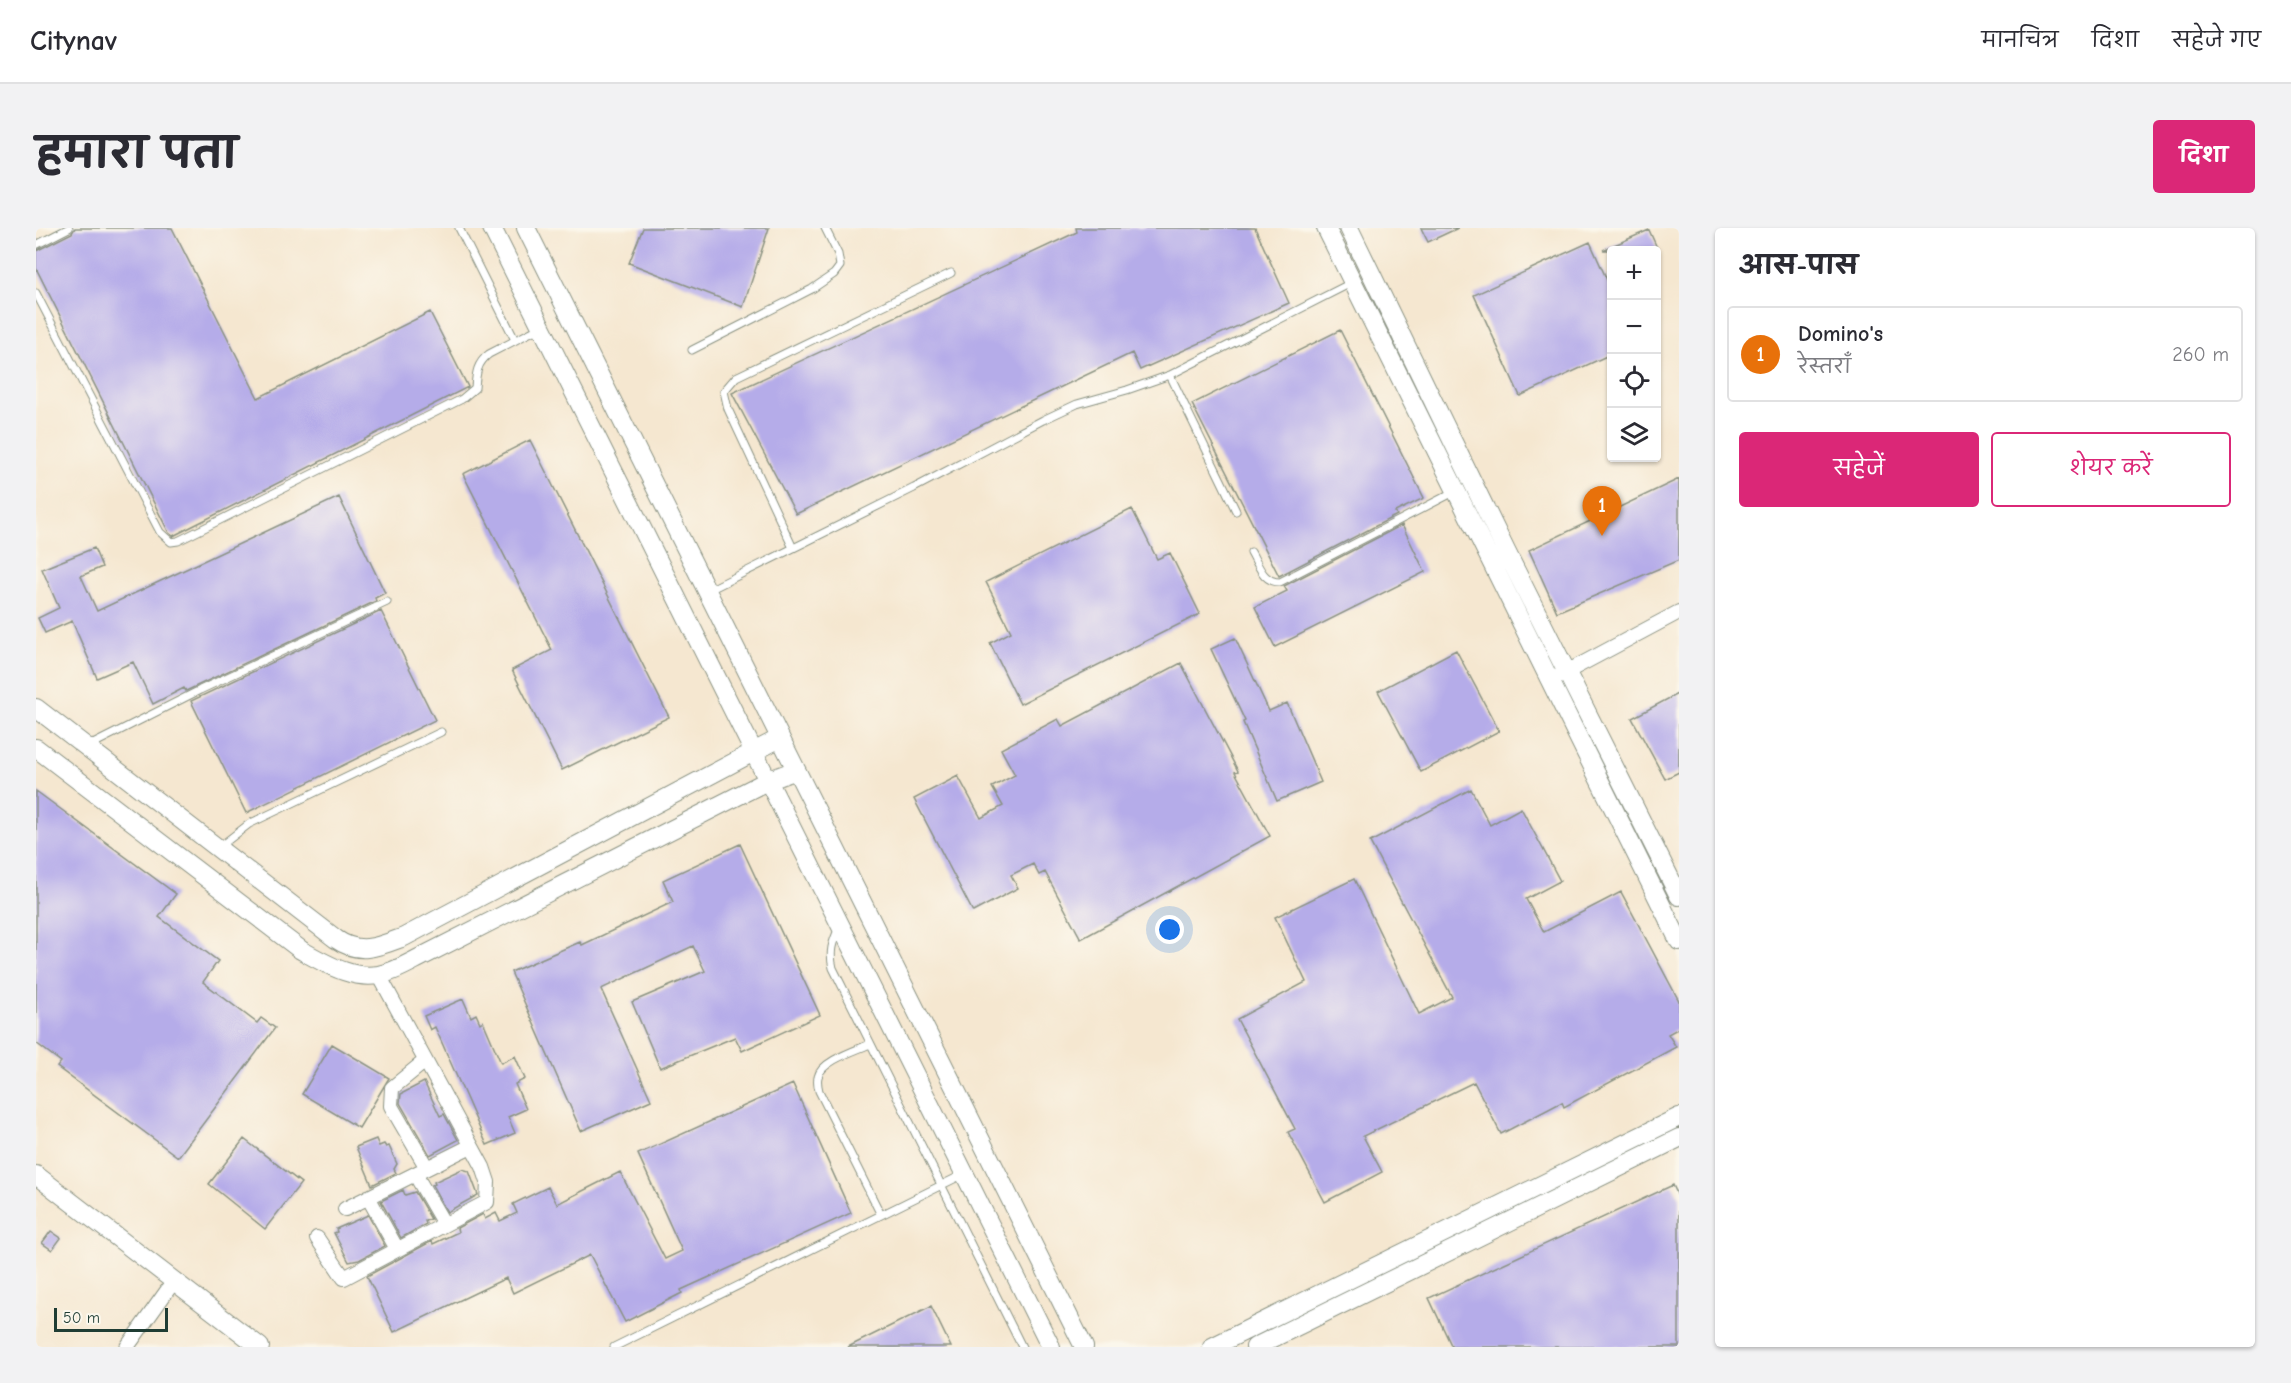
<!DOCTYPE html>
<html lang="hi">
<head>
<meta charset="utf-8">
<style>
	:root { --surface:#fff; --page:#f2f2f3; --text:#2b2b33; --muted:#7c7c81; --line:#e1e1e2; --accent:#db2777 }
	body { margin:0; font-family:"Comic Neue","Playpen Sans Deva",sans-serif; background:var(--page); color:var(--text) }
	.controls { position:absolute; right:18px; top:18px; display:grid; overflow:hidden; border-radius:6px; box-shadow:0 2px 4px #0004 }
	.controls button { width:54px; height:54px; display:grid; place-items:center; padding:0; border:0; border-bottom:2px solid var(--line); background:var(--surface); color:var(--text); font:30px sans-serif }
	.scale { position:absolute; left:18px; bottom:15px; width:114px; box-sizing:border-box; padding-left:6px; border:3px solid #1f3d34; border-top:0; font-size:16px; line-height:21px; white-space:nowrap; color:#1f3d34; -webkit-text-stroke:4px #fbf7ec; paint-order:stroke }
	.you { position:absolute; left:1134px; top:702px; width:21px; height:21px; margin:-15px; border:4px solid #fff; border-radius:50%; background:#1a73e8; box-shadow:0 0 0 9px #1a73e833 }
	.badge { display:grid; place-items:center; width:39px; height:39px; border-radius:50%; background:var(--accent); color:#fff; font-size:20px; font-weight:700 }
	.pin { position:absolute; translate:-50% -50px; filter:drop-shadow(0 2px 3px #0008) }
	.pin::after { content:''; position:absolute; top:32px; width:21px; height:18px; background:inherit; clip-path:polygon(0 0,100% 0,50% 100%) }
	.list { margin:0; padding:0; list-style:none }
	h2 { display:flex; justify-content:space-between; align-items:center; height:78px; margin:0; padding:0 24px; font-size:26px }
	h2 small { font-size:20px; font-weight:400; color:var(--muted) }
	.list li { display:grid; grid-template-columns:39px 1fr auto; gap:18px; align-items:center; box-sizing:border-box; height:96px; margin:0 12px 12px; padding:0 12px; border:2px solid var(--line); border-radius:6px }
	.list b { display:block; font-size:22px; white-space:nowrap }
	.list p { margin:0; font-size:20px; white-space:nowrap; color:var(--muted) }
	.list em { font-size:20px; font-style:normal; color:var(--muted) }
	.actions { display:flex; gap:12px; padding:18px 24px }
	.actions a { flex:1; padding:14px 0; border:2px solid var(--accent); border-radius:6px; text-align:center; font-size:21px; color:var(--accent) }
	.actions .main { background:var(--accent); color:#fff }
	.icon { flex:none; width:33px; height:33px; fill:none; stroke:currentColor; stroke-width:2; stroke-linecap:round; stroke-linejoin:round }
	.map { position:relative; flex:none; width:1643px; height:1119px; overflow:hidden; border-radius:6px }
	header { display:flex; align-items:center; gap:36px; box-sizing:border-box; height:84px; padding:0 30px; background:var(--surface); border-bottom:2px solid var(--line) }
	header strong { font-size:28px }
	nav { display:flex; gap:33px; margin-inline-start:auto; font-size:21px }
	.intro { display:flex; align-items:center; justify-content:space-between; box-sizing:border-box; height:144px; padding:0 36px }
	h1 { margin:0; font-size:42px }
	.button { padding:15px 27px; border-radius:6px; background:var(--accent); color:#fff; font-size:21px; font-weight:700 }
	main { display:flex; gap:36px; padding:0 36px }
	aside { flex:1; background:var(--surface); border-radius:6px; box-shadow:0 2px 4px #0004 }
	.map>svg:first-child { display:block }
	.building { fill:#b5ace9 }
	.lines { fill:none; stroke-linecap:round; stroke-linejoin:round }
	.service-casing { stroke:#8a9282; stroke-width:9 }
	.minor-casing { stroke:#8a9282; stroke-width:16 }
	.tertiary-casing { stroke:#8a9282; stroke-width:20 }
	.service { stroke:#fff; stroke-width:7 }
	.minor { stroke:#fff; stroke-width:14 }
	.tertiary { stroke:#fff; stroke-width:18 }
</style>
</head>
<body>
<header>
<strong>Citynav</strong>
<nav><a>मानचित्र</a><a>दिशा</a><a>सहेजे गए</a></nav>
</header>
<div class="intro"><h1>हमारा पता</h1><a class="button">दिशा</a></div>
<main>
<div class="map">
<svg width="1643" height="1119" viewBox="0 0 1643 1119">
	<rect width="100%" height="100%" fill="#fbf7ec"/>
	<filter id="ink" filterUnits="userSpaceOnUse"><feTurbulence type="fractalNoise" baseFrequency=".0167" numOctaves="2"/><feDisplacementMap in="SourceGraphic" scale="12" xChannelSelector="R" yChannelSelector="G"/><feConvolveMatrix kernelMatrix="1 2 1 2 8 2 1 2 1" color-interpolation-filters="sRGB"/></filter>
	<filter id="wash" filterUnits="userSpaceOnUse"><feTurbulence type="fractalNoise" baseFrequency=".008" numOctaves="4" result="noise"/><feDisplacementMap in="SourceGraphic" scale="24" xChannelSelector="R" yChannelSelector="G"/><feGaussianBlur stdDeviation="1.35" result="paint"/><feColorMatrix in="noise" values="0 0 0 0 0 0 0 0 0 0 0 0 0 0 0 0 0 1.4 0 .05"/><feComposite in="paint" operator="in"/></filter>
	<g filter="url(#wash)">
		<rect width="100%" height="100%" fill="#f5e7d0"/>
		<g id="blocks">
			<path class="building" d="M39,0H136L222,170L394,84L432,159L137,308L133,305L0,40V23L36,5Z
				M607,0H733L707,79L593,35Z
				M1040,0H1219L1253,75L1104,142L1096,125L760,286L696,165L1041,4Z
				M1385,0H1422L1392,14Z
				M1613,2L1622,22H1567Z
				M1554,14L1575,61V126L1484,168L1438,67Z
				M1304,102L1388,270L1359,284L1361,287L1243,348L1156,176Z
				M494,212L633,489L526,542L476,442L516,422L427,246Z
				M1643,251V332L1521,384L1493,322Z
				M303,269L349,365L339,370L340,373L150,463L148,460L117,476L97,434L61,450L36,393L9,405L2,390L23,380L6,341L58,320L66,339L45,348L61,383Z
				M1096,281L1121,331L1134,325L1164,386L984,476L954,415L975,404L950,354Z
				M1366,297L1389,344L1239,419L1219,379L1251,363L1248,358Z
				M345,383L399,492L210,585L155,473Z
				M1199,410L1233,483L1251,475L1285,554L1241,573L1207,494L1209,493L1175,421Z
				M1420,422L1463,503L1385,544L1342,463Z
				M1145,435L1202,543L1199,544L1234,608L1045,711L1009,644L1003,647L997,636L975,647L982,660L937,684L878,571L922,548L945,590L967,578L956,559L979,547L965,521L1022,491L1026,498Z
				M1643,465V544L1629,551L1596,490Z
				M1435,561L1454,597L1485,580L1524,653L1490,671L1508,704L1585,664L1643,773V800L1632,806L1640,819L1528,879L1526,874L1465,906L1438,854L1327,908L1346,944L1289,974L1252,904L1259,901L1201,791L1270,754L1239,689L1318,651L1383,786L1416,769L1334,614Z
				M0,563L140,666L123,689L182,733L167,754L221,795L225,790L239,800L142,929L21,839L25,834L0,815Z
				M704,616L784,787L706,823L699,809L624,840L596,774L669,743L657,718L565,761L615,872L545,903L475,744L544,714L546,717L637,674L627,652Z
				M427,771L435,789L440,786L444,795L447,793L465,835L479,828L489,851L479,856L490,881L472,889L479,905L451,917L399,799L394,802L388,788Z
				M296,816L353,850L323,900L266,866Z
				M388,854L404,888L408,886L422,912L394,927L364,875L365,866Z
				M757,856L815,985L645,1062L646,1065L589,1094L554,1027L477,1065L470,1050L358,1104L331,1048L396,1013L397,1016L422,1004L421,1000L447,986L449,991L460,985L464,993L481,985L477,976L512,959L521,976L584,944L629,1031L646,1023L602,926Z
				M208,911L265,955L229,1001L173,956Z
				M340,911L343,918L348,916L350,919L353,918L361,936L358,941L360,945L336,957L320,919Z
				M426,941L433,943L442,967L411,984L396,957L399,956L398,954Z
				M1637,957L1643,970V1119H1416L1393,1070Z
				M367,962L369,967L379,964L395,991L389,993L390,996L365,1010L345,973Z
				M332,987L349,1018L323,1032L313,1034L298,1005L301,1004L300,1001Z
				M15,1003L25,1010L16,1022L6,1015Z
				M895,1078L915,1119H812Z"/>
		</g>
	</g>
	<g filter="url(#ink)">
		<use href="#blocks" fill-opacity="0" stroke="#8a9282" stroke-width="1.5"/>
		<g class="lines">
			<defs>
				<path id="service" d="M423,0L479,112
					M0,17L33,0
					M0,65L124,304L135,314L142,313L426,171L439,160C440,145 441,135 453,126L505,99
					M656,122L776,61L798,46L804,38L802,26L789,0
					M1134,147L1200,283
					M757,320L692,181L688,163L700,149L915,45
					M1215,324C1223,338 1227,354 1244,354L1420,263
					M671,363L878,260L1007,192L1041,176L1091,162L1134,147L1317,54
					M53,518L164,462L351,374
					M182,620L213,596L405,504
					M803,700C796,715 793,724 797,740L986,1119
					M834,816C821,822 785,833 782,849C781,853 782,859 783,863L845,987
					M578,1119L928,946"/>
				<path id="minor" d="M1523,448L1643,384
					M391,940L435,918
					M379,946L408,996
					M332,969L361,1021
					M309,981L391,940L355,878L356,860L389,833
					M281,1010L308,1050L451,974L452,954L447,939L343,747
					M91,1119L138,1053"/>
				<path id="tertiary" d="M456,0L1015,1119
					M490,0L1048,1119
					M1290,0L1643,713
					M1313,0L1470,323L1643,668
					M0,480L300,711C324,728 344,718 368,709L744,510
					M0,520L265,722C290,736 321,755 350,745C361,742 371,736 381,731L731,553L760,542
					M0,947L224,1119
					M1176,1119L1643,889
					M1219,1119L1643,910"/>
			</defs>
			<use href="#service" class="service-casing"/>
			<use href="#minor" class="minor-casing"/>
			<use href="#tertiary" class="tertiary-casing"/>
			<use href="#service" class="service"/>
			<use href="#minor" class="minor"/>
			<use href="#tertiary" class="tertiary"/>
		</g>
	</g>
</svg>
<div class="controls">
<button>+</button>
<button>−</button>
<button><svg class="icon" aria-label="locate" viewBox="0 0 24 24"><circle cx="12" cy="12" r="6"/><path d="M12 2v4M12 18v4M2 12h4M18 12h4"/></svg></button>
<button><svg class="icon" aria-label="layers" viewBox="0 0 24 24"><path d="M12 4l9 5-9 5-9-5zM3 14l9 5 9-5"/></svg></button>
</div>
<div class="scale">50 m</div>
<div class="you"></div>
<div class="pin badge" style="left:1566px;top:308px;background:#e8710a">1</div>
</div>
<aside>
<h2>आस-पास<small></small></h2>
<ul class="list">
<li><span class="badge" style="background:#e8710a">1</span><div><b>Domino's</b><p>रेस्तराँ</p></div><em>260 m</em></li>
</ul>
<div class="actions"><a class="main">सहेजें</a><a>शेयर करें</a></div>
</aside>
</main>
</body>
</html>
